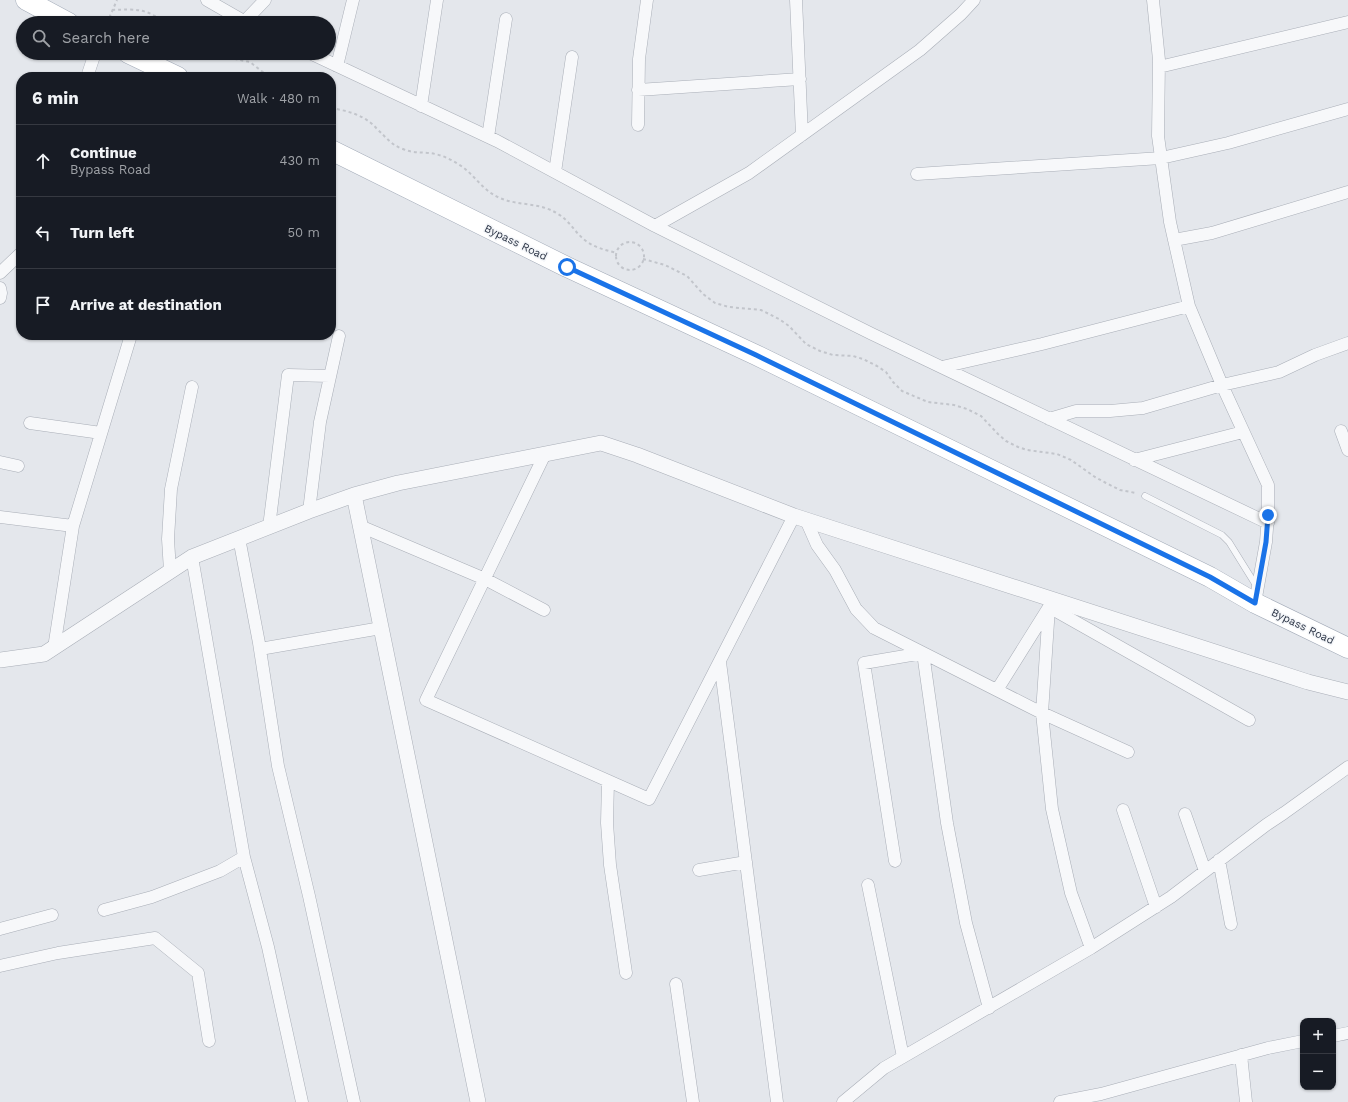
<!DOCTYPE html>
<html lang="en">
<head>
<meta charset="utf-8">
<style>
	:root { --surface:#171b24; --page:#242831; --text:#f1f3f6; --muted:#9ea1a6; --line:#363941 }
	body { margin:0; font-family:"Work Sans",sans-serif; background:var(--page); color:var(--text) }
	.controls { position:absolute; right:12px; bottom:12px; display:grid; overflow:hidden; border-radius:8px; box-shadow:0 1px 3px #0004 }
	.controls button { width:36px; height:36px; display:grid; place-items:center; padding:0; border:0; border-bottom:1px solid var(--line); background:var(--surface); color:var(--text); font:20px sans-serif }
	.stop { position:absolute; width:12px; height:12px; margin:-9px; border:3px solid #1a73e8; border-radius:50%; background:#fff }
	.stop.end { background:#1a73e8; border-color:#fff; box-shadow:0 1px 4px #0008 }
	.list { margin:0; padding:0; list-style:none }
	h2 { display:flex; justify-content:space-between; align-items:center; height:52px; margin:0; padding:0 16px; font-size:17px }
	h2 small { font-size:13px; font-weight:400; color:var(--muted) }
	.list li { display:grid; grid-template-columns:26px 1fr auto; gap:12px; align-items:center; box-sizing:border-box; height:72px; padding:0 16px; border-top:1px solid var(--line) }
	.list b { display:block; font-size:15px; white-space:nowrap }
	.list p { margin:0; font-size:13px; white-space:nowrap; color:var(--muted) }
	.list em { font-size:13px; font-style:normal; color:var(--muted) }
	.icon { flex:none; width:22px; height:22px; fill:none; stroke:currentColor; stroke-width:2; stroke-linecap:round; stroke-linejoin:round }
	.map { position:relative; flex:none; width:1348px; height:1102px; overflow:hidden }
	.search { position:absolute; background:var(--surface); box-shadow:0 1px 3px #0004; left:16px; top:16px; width:320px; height:44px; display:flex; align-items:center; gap:10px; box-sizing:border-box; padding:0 14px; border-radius:22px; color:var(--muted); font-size:15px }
	.panel { position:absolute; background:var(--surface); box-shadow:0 1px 3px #0004; left:16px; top:72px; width:320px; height:268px; border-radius:16px }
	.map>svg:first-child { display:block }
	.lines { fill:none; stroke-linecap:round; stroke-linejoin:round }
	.service-casing { stroke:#a9aeb7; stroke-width:7 }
	.minor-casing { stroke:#a9aeb7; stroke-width:13 }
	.tertiary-casing { stroke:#a9aeb7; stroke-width:16 }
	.primary-casing { stroke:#a3abb8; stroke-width:21 }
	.path { stroke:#c2c5cb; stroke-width:2; stroke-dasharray:3 3; stroke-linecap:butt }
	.service { stroke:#f7f8fa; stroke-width:6 }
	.minor { stroke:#f7f8fa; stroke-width:12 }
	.tertiary { stroke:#f7f8fa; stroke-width:15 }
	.primary { stroke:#fff; stroke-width:20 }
	.route { stroke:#1a73e8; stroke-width:5 }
	.labels { text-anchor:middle; stroke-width:3; stroke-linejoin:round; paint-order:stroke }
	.street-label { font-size:11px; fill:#2b3445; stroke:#f4f6f9 }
</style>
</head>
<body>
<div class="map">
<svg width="1348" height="1102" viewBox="0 0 1348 1102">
	<rect width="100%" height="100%" fill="#e4e7ec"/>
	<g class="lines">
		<defs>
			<path id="service" d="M1145,496L1222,535L1229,542L1257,587"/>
			<path id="minor" d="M207,0L247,23
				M796,0L802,135
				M1153,0L1159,60L1158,136L1170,222L1189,306L1222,385L1268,485V515L1266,542L1255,603
				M244,22L265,0
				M310,53L497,141L655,226L872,334L1268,523
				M337,66L353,0
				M1159,67L1348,22
				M87,77L95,53
				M638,90L800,79
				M421,106L437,0
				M638,125L639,59L647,0
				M488,137L506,19
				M555,172L572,57
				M917,174L1161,158L1228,143L1348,109
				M655,226L749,173L920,50L961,14L974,0
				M1174,240L1212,233L1348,192
				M0,273L21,253
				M0,288L1,293L0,298
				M942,367L1042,344L1189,306
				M1049,419L1076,411H1110L1143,408L1222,385L1279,372L1315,355L1348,343
				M30,423L101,433
				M1341,431L1348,450
				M545,454L426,700L649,799L794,516
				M1134,460L1243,432
				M0,462L18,466
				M309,511L320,422L339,336
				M0,517L73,526
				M806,520L817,545L835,570L856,609L874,628L1042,713L1128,752
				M360,526L485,579L544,610
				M269,527L288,375L330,376
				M239,538L259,643L278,766L309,896L354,1102
				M192,557L244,857L268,947L302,1102
				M170,571L168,539L171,489L192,387
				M1052,599L1049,607L1042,713L1052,809L1071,893L1091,948
				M54,648L73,526L131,335
				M260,649L381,628
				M720,662L777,1102
				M997,690L1049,607L1249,720
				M608,781L607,823L610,865L626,973
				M1123,810L1156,907
				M1185,814L1205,871
				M1219,860L1231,924
				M895,861L864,663L923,653L947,823L966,923L989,1008
				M699,870L746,862
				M868,885L903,1057
				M104,910L152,897L220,871L244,857
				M0,929L52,915
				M0,966L58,953L155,938L198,973L209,1041
				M676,984L693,1102
				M1333,1036L1348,1033
				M1241,1055L1246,1102
				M843,1102L884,1068L1091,948L1171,897L1266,825L1284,813L1348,767
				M1060,1102L1101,1094L1268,1048L1303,1041"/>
			<path id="tertiary" d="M354,495L478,1102
				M0,660L44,654L192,557L309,511L354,495L398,483L601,443L637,455L794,516L1308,682L1348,692"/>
			<path id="primary" d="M26,0L69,23
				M128,53L178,77
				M331,150L567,267L756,355L1210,577L1255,603L1348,648"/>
		</defs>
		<use href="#service" class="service-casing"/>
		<use href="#minor" class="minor-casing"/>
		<use href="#tertiary" class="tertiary-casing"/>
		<use href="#primary" class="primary-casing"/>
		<path class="path" d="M112,10C136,9 146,8 165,23
			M107,23L117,0
			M205,53L250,62L269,77
			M331,108C348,111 365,115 377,129C386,137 391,145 403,149C412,153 420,152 429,153C439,154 449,158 458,164C474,173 481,190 500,198C518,206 540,202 558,214C570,221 575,233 586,241C595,248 606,250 617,253
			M616 256a14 14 0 1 1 28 0a14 14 0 1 1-28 0Z
			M643,259L665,265L687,276L703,294L715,303L729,307L761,310L779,319L789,326L806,344L820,351L833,355L853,356L863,359L877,366L886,372L893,382L902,391L928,402L954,405L967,409L981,416L998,434L1006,441L1018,447L1027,450L1057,454L1071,460L1095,477L1106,483L1120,490L1136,493"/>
		<use href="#service" class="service"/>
		<use href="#minor" class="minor"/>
		<use href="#tertiary" class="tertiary"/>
		<use href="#primary" class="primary"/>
	</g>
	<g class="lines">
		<path class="route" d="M567,267L756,355L1210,577L1255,603L1266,542L1268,515"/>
	</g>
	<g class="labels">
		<g class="street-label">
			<text transform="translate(516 242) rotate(26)" y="4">Bypass Road</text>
			<text transform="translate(1303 626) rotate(26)" y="4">Bypass Road</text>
		</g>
	</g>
</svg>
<div class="controls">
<button>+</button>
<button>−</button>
</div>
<div class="stop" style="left:567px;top:267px"></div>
<div class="stop end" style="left:1268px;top:515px"></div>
<div class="search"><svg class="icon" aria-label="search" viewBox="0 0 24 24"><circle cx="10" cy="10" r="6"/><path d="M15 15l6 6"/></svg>Search here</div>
<section class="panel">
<h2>6 min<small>Walk · 480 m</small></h2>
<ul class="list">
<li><svg class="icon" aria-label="ahead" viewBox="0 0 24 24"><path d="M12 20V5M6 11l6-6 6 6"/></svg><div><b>Continue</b><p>Bypass Road</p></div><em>430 m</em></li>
<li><svg class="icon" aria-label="left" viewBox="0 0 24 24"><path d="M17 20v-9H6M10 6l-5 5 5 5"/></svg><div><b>Turn left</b></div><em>50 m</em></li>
<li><svg class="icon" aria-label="arrive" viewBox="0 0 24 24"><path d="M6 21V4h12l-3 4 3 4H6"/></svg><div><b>Arrive at destination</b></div></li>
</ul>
</section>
</div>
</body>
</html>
